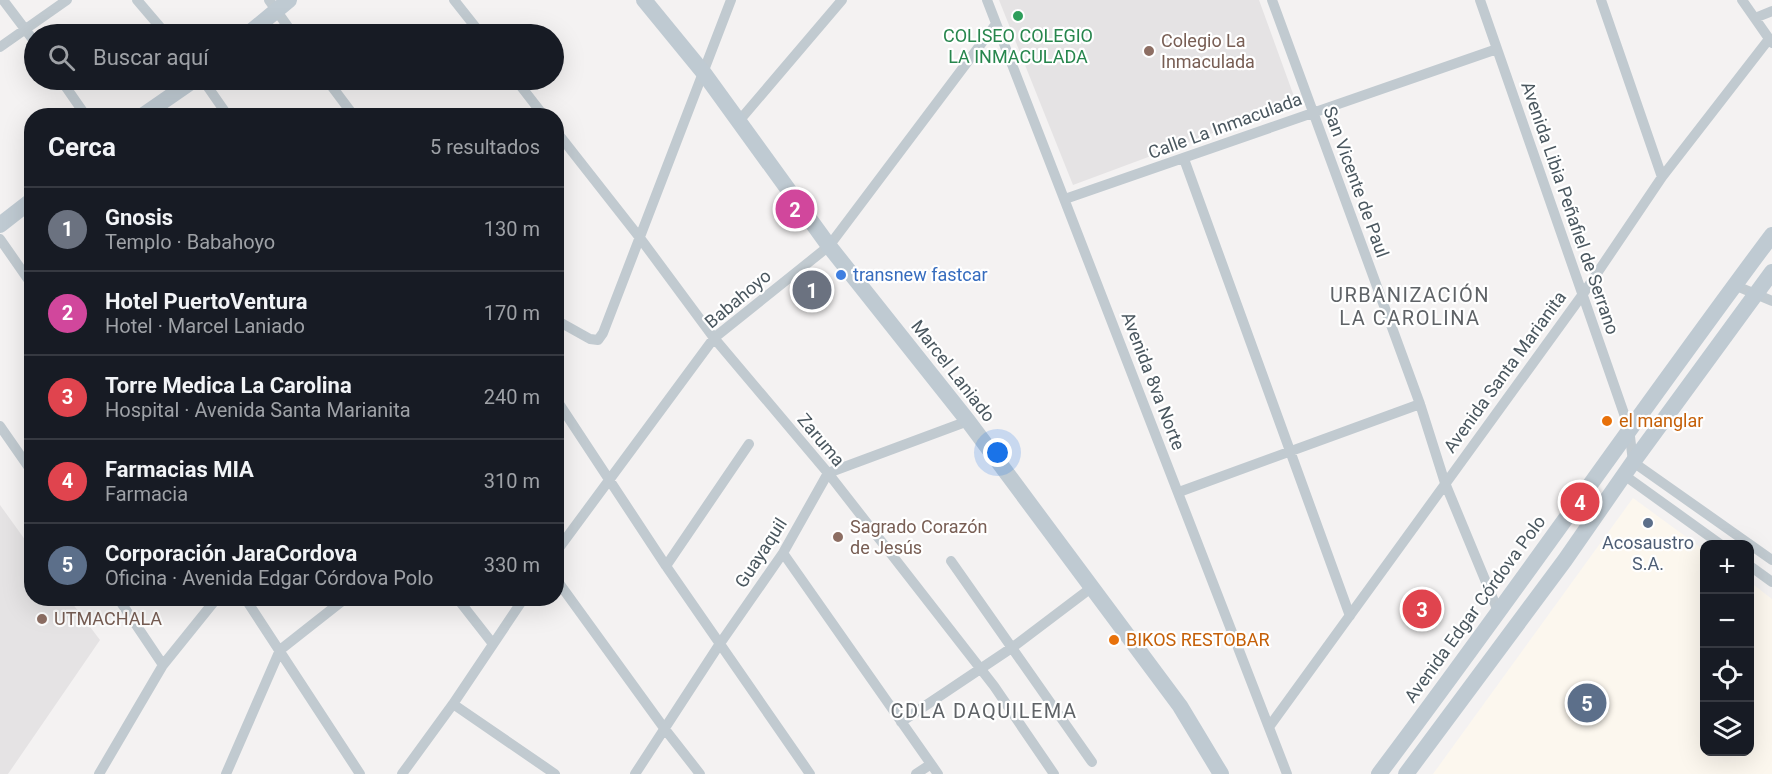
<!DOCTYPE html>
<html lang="es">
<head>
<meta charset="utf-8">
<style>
	:root { --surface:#171b24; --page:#20242c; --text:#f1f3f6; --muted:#9ea1a6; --line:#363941; --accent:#2283df }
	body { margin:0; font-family:Roboto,sans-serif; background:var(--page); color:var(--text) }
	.controls { position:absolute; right:18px; bottom:18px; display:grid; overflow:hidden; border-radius:12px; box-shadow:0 6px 24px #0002 }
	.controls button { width:54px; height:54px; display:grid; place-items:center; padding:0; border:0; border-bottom:2px solid var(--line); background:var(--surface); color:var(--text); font:30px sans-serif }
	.you { position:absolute; left:998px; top:453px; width:21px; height:21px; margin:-15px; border:4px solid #fff; border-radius:50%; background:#1a73e8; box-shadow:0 0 0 9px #1a73e833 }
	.badge { display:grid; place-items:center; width:39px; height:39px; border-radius:50%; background:var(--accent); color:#fff; font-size:20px; font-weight:700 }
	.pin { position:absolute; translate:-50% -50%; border:3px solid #fff; box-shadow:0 2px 6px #0006 }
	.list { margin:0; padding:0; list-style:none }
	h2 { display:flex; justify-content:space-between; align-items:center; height:78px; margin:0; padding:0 24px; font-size:26px }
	h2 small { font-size:20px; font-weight:400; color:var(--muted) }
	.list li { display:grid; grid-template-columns:39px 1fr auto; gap:18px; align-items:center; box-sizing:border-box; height:84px; padding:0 24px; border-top:2px solid var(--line) }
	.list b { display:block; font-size:22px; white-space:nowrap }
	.list p { margin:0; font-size:20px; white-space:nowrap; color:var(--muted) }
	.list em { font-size:20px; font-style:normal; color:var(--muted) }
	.icon { flex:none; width:33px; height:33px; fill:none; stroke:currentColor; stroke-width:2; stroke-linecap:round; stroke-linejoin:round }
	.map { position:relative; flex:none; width:1772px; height:774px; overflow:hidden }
	.search { position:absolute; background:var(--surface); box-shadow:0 6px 24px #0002; left:24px; top:24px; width:540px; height:66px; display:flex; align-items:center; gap:15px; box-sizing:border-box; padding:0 21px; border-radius:33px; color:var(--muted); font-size:22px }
	.panel { position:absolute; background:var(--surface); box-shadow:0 6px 24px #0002; left:24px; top:108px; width:540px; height:498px; border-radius:24px }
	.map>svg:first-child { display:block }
	.commercial { fill:#fcf7ee }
	.education { fill:#e5e3e4 }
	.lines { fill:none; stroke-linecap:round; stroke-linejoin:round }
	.street { stroke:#c1cad0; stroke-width:10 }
	.secondary { stroke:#bfcad2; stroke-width:16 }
	.leisure-dot { fill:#2e9e5b; stroke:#fff; stroke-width:2 }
	.education-dot { fill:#8d6e63; stroke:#fff; stroke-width:2 }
	.shop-dot { fill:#3f7fe0; stroke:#fff; stroke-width:2 }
	.food-dot { fill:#e8710a; stroke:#fff; stroke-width:2 }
	.service-dot { fill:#5c6f8a; stroke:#fff; stroke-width:2 }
	.labels { text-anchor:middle; stroke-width:4.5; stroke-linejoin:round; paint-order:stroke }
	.leisure-label { font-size:18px; fill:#27864d; stroke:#fff }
	.education-label { font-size:18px; fill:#785e54; stroke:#fff; text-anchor:start }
	.street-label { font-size:18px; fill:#4a575f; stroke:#fff }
	.shop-label { font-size:18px; fill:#366cbe; stroke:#fff; text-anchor:start }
	.food-label { font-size:18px; fill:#c56008; stroke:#fff; text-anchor:start }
	.service-label { font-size:18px; fill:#4e5e75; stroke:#fff }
	.neighbourhood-label { font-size:20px; letter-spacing:1.5px; fill:#5f6367; stroke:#fff }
</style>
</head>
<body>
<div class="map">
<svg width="1772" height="774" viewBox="0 0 1772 774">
	<rect width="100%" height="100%" fill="#f4f2f2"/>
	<path class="commercial" d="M1633,498L1704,550V752H1750V582L1772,599V774H1433Z"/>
	<path class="education" d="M999,0H1259L1296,102L1073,185Z
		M0,505L31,548L32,598L69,599L100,640L8,774H0Z"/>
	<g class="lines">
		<path class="street" d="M3,0L34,41
			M137,0L166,34
			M269,0L293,34
			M454,0L481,34
			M987,0L1287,774
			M1272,0L1420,404L1445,483L1498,611
			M1480,0L1629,428L1633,462L1772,560
			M1601,0L1662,177
			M1742,0L1772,43
			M1755,18L1772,11
			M0,47L67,0
			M61,80L86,116
			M203,80L228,116
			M327,80L354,116
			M516,80L544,116
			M739,121L842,0
			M556,131L640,238L714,338L828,473L994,686L1054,774
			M1184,159L1350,616
			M1065,199L1497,49
			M0,239L32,285
			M1734,285L1772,301
			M556,320L590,339L598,340L603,333L731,0
			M556,399L666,566L810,774
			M0,426L32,472
			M1624,475L1720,544
			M1179,492L1420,404
			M556,552L714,338L829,246L996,24
			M783,553L938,774
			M951,561L1092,762
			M666,566L749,444
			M1750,566L1772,582
			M556,579L664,728L700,774
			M118,598L163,665
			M245,598L360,774
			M457,598L493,644
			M453,704L555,774
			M901,722L1013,647L1091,588
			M1269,727L1583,294L1662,177L1769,39
			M99,774L163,665L217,598
			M226,774L280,650L346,598
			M402,774L453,704L524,598
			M635,774L719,645L783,553L828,473L968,421
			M916,774L931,764"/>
		<path class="secondary" d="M644,0L703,72L829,246L968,421L1180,706L1221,774
			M248,34L289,0
			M142,116L194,80
			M0,225L32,200
			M1379,774C1513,596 1639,413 1772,235
			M1406,774L1565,560L1633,462L1772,272"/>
	</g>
	<circle class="leisure-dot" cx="1018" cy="16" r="6"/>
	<g class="education-dot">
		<circle cx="1149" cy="51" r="6"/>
		<circle cx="838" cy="537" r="6"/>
		<circle cx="42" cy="619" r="6"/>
	</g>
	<circle class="shop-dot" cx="841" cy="275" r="6"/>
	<g class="food-dot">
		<circle cx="1607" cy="421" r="6"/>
		<circle cx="1114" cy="640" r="6"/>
	</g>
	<circle class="service-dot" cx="1648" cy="523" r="6"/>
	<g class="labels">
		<g class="leisure-label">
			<text x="1018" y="42">COLISEO COLEGIO<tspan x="1018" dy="21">LA INMACULADA</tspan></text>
		</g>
		<g class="education-label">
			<text x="1161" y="47">Colegio La<tspan x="1161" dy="21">Inmaculada</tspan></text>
			<text x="850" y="533">Sagrado Corazón<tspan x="850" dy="21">de Jesús</tspan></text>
			<text x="54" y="625">UTMACHALA</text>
		</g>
		<g class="street-label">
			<text transform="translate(1225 126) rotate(-20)" y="6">Calle La Inmaculada</text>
			<text transform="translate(1356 182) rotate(70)" y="6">San Vicente de Paul</text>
			<text transform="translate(1570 208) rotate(71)" y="6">Avenida Libia Peñafiel de Serrano</text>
			<text transform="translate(738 299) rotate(-40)" y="6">Babahoyo</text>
			<text transform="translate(953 371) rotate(52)" y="6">Marcel Laniado</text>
			<text transform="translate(1505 372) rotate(-54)" y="6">Avenida Santa Marianita</text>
			<text transform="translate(1153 381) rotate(69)" y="6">Avenida 8va Norte</text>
			<text transform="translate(821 440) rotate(50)" y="6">Zaruma</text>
			<text transform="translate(761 553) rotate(-57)" y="6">Guayaquil</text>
			<text transform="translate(1475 609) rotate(-54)" y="6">Avenida Edgar Córdova Polo</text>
		</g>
		<g class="shop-label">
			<text x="853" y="281">transnew fastcar</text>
		</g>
		<g class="food-label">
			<text x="1619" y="427">el manglar</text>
			<text x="1126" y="646">BIKOS RESTOBAR</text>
		</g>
		<g class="service-label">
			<text x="1648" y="549">Acosaustro<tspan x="1648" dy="21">S.A.</tspan></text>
		</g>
		<g class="neighbourhood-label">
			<text x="1410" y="302">URBANIZACIÓN<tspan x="1410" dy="23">LA CAROLINA</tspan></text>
			<text x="984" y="718">CDLA DAQUILEMA</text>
		</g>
	</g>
</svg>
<div class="controls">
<button>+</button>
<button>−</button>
<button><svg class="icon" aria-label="locate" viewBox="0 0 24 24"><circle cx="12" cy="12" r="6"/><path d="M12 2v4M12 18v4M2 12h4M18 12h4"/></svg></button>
<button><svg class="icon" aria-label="layers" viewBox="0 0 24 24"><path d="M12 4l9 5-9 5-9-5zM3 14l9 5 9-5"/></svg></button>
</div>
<div class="you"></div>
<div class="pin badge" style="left:812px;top:290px;background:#6b7280">1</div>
<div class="pin badge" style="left:795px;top:209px;background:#d1479c">2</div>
<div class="pin badge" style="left:1422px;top:609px;background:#e0444e">3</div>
<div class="pin badge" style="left:1580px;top:502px;background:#e0444e">4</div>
<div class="pin badge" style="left:1587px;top:703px;background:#5c6f8a">5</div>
<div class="search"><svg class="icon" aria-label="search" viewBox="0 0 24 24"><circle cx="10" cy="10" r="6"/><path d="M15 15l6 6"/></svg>Buscar aquí</div>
<section class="panel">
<h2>Cerca<small>5 resultados</small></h2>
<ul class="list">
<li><span class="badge" style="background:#6b7280">1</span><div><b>Gnosis</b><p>Templo · Babahoyo</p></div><em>130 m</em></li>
<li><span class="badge" style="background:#d1479c">2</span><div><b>Hotel PuertoVentura</b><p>Hotel · Marcel Laniado</p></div><em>170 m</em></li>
<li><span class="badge" style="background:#e0444e">3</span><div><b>Torre Medica La Carolina</b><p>Hospital · Avenida Santa Marianita</p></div><em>240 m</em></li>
<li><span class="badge" style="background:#e0444e">4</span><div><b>Farmacias MIA</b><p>Farmacia</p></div><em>310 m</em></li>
<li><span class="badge" style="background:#5c6f8a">5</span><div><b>Corporación JaraCordova</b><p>Oficina · Avenida Edgar Córdova Polo</p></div><em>330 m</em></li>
</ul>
</section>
</div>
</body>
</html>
